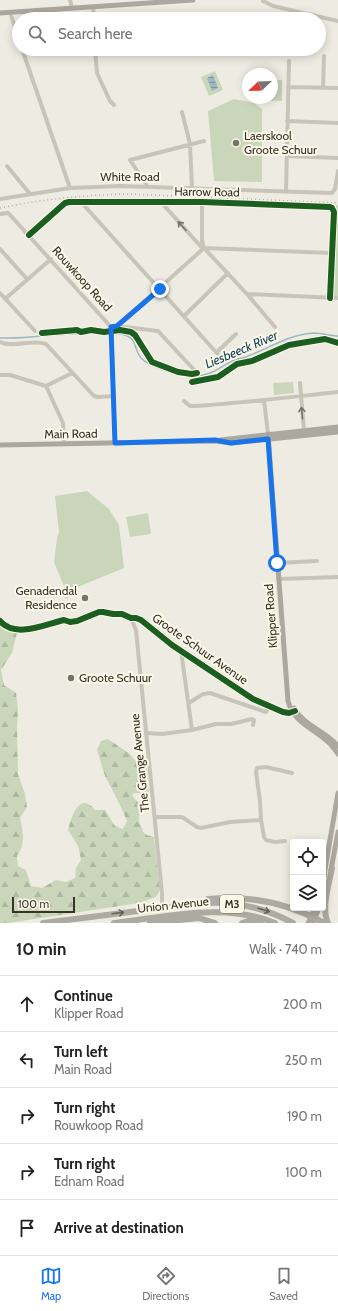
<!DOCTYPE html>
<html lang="en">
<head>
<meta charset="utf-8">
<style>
	:root { --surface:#fff; --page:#f6f6f6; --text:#222; --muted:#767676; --line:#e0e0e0; --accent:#1a73e8 }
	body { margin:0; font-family:Cabin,sans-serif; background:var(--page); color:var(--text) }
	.controls { position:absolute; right:12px; bottom:12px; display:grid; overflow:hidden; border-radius:4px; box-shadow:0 2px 10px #0003 }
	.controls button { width:36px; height:36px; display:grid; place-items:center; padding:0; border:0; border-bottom:1px solid var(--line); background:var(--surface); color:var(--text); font:20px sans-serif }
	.compass { position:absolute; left:242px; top:68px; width:36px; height:36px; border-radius:50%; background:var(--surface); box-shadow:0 2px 10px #0003; rotate:247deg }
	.scale { position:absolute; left:12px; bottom:10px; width:63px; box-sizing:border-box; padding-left:4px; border:2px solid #393228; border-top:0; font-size:11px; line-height:14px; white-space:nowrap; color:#393228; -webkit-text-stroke:3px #fbf8e9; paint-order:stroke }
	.stop { position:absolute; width:12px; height:12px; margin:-9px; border:3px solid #1a73e8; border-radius:50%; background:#fff }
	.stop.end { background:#1a73e8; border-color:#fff; box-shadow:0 1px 4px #0008 }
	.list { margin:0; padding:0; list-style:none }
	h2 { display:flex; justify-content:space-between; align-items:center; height:52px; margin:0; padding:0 16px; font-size:17px }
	h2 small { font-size:13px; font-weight:400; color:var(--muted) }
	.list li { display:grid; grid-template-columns:26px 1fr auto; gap:12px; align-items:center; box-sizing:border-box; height:56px; padding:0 16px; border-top:1px solid var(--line) }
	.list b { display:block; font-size:15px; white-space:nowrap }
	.list p { margin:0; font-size:13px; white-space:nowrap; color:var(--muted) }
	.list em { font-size:13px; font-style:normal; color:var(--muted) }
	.icon { flex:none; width:22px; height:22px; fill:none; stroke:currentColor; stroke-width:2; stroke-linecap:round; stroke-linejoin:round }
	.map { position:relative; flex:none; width:338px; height:923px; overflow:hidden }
	.search { position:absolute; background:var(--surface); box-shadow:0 2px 10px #0003; left:12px; right:12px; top:12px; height:44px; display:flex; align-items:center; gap:10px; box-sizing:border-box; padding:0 14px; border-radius:22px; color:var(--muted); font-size:15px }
	.sheet { height:332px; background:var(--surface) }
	nav { display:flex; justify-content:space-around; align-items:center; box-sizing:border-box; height:56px; border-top:1px solid var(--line); background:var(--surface); font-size:11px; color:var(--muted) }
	nav a { display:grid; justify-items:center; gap:2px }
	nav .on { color:var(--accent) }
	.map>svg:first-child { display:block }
	.green { fill:#c9d6ba }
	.forest { fill:url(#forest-firs) }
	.water { fill:url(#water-rules) }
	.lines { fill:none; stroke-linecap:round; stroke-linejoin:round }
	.stream { stroke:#9bb8c1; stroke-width:1.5 }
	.minor { stroke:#c8c4ba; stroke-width:4 }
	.major { stroke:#ada89f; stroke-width:5 }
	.highway { stroke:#adaaa1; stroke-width:6 }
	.rail { stroke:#afaca5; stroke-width:1.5; stroke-dasharray:1 3; stroke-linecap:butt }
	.cycleway-casing { stroke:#fbf8e9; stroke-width:8 }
	.cycleway { stroke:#1b5e20; stroke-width:6 }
	.oneway { stroke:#79746a }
	.oneway2 { stroke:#676258 }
	.route { stroke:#1a73e8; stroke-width:5 }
	.poi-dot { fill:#787369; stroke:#fbf8e9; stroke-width:1.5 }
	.labels { text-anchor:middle; stroke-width:4; stroke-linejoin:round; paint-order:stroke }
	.shield { fill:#fbf8e9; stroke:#736d62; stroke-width:1 }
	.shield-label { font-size:11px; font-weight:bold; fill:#393228 }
	.poi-label { font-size:12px; fill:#393228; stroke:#fbf8e9; text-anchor:start }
	.street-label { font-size:12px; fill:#393228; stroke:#fbf8e9 }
	.water-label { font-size:13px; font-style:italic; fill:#1a475e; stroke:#fbf8e9 }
</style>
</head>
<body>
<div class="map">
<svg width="338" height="923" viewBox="0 0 338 923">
	<defs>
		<pattern id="forest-firs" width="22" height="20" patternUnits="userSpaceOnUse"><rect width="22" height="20" fill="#c9d6ba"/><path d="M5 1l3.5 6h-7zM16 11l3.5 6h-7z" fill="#adb8a0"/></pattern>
		<pattern id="water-rules" width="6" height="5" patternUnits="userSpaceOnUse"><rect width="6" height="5" fill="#9bb8c1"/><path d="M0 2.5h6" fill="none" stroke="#7f969d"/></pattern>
	</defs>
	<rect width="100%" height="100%" fill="#eeece2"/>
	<path class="green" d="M215,71L223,90L209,96L201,77Z
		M272,80H282V101L255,100V98H272Z
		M234,99L254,103L262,109V182L214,181L208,111Z
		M337,205H338V298H330L333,210Z
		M293,382L294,393L274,395L273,383Z
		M87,491L109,509L119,525L124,568L68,591L67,593L69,597L67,599L64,597L66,591L54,562L57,539L59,532L55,496Z
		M148,513L151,534L130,537L126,517Z"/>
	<path class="forest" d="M0,626L2,629L17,633L12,653L1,670L4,685L16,693L18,709L17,729L18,774L25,794L27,807L20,818C23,832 26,844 17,856L18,866L26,870L31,886L42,888L56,880L66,882L75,878L76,868L81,860L78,846L68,830C71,818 79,790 95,810H105L115,826L123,829L127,821L121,807L105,776L97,750L101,741L108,739L130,754L138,764L147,768L149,793C144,794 137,792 132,794L133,797L140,804L139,822L142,828L143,832L147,835L154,837L160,890L156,897L139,903L8,923H0Z"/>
	<path class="water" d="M213,75L218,88L212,91L207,78Z"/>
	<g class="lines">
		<path class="stream" d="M0,338C30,339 61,333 91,333C101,333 112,332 121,334C139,338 132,347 141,358C150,368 182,377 195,376C213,376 221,365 237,359C240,358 245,358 248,356C270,348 290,334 314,333C322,333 330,336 338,336"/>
		<path class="minor" d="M70,0L72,8
			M263,1L273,6L338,21
			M93,7L94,19
			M10,12L19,40
			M22,49L70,188
			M95,49L97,73L110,101L114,105
			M288,87L338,88
			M323,88L324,56
			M182,112L190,144L192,188
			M287,121L338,123
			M287,156L338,158
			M7,166L30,194
			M147,186L130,160L204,141
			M286,191L289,61
			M0,199L70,188L120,186L332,193L335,189L338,171
			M81,202L224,361
			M161,202L203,249
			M202,202V241L204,248L247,294L275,327
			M0,214L8,213L11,216L111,327L115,443
			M29,235L65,203L69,202H202L330,207L332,208L334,212L330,298
			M0,249L27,279
			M0,293L35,331
			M247,294L338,298
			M5,299L51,259
			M184,316L228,273
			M117,326L158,331L197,373
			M111,327L117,326L204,248L332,253
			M0,342C15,348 31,339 46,344L94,396L98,397L114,396
			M217,352L236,334
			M0,375H10L46,386L63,423L64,444
			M300,383L304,430
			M46,386L72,373
			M264,400L268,434
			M184,401L190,406H194C242,403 290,397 338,392
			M277,563L317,561
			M278,579L338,577
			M131,618L136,630L162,893V908
			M0,621C15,639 46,624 64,620L70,622L77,621L99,612H103L113,614H122L131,618H136L141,620L172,645L253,699L283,712L289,713L295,711
			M181,651L192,730
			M189,703L203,694L210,693L266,712L269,707
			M146,733L162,734L192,730L216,724H231L252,719L254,720L253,725
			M155,817H182L197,827L201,828L230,822L261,820L264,837L266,840L275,842L285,841
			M261,820L260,801L256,772L257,768L266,767L292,773"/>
		<path class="major" d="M0,13L193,0
			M268,434L288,701C294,723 313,728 328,742C332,745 335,750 338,754
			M220,440L338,427
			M0,445L215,441L231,443L338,432
			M294,708C303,725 325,731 338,746
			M331,870L338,832
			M323,881L338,793
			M308,923L315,908
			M313,923L319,908"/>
		<path class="highway" d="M323,877L324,874
			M208,899C249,895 288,903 324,923
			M43,923L194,904C229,900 262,906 293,923
			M114,923C167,917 224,902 275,923
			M150,923L199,918L215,923
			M242,923L251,920L261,921
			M328,923C321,908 329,884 332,868"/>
		<path class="rail" d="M0,208C43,199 85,195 129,194L338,203"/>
		<defs>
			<path id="cycleway" d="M29,235L65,203L69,202H202L330,207L332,208L334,212L330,298
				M42,333L77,330L81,332L91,330L104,332L120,330L131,332L135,335L152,362L178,372L192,374L197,373
				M192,382L218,377L237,364L252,361L289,345L325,339L338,343
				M0,621C15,639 46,624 64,620L70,622L77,621L99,612H103L113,614H122L131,618H136L141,620L172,645L253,699L283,712L289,713L295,711"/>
		</defs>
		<use href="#cycleway" class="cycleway-casing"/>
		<use href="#cycleway" class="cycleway"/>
	</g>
	<defs><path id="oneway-shaft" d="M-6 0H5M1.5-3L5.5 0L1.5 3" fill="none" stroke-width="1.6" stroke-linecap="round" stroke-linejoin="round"/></defs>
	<g class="oneway">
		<use href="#oneway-shaft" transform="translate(182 226) rotate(-132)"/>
		<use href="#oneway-shaft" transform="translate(302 413) rotate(-95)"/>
	</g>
	<g class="oneway2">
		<use href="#oneway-shaft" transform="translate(264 910) rotate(18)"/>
		<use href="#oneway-shaft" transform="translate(118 913) rotate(-7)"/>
	</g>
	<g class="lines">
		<path class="route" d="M160,289L117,326L111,327L115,443L215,440L231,443L268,439L277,563"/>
	</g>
	<g class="poi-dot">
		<circle cx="236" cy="143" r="4"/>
		<circle cx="85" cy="598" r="4"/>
		<circle cx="71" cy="678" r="4"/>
	</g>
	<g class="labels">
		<rect class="shield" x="220" y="895" width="24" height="18" rx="3"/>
		<g class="shield-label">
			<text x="232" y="908">M3</text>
		</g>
		<g class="poi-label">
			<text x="244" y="140">Laerskool<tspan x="244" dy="14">Groote Schuur</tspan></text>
			<text x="77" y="595" text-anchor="end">Genadendal<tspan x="77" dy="14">Residence</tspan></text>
			<text x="79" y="682">Groote Schuur</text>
		</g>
		<g class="street-label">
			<text x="130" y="181">White Road</text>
			<text transform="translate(207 192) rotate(1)" y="4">Harrow Road</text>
			<text transform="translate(82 279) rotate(48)" y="4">Rouwkoop Road</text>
			<text transform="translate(71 434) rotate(-1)" y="4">Main Road</text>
			<text transform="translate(271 616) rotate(-94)" y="4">Klipper Road</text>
			<text transform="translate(200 649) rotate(35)" y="4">Groote Schuur Avenue</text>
			<text transform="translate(140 763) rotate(-96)" y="4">The Grange Avenue</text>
			<text transform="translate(173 905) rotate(-6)" y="4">Union Avenue</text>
		</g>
		<g class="water-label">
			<text transform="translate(241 349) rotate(-23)" y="5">Liesbeeck River</text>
		</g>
	</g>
</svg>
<div class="controls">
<button><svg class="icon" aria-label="locate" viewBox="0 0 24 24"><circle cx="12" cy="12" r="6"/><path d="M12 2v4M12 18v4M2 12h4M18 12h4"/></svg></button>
<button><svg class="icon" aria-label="layers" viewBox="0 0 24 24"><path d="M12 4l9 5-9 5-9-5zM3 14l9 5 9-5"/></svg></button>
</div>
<svg class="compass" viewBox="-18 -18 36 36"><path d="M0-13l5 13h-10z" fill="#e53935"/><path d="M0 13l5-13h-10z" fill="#767676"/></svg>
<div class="scale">100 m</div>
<div class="stop" style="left:277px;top:563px"></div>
<div class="stop end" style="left:160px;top:289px"></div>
<div class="search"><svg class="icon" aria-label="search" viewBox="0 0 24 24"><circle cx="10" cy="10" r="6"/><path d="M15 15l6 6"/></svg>Search here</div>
</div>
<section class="sheet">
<h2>10 min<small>Walk · 740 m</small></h2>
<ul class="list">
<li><svg class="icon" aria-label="ahead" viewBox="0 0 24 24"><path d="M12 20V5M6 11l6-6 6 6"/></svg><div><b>Continue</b><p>Klipper Road</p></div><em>200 m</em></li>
<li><svg class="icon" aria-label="left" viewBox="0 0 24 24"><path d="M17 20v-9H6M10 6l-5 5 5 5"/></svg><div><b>Turn left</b><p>Main Road</p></div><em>250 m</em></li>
<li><svg class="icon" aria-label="right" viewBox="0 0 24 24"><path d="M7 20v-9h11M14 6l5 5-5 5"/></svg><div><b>Turn right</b><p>Rouwkoop Road</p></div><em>190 m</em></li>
<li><svg class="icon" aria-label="right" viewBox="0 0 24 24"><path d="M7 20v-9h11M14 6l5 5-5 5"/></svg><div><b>Turn right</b><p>Ednam Road</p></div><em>100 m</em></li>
<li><svg class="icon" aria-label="arrive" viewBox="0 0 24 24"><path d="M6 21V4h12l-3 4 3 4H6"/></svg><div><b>Arrive at destination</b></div></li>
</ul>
</section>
<nav>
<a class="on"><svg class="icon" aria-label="map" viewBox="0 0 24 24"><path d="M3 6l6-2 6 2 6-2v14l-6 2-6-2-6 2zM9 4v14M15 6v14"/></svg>Map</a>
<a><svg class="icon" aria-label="directions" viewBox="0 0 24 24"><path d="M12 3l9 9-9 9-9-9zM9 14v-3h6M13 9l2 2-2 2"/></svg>Directions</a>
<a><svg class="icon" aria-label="saved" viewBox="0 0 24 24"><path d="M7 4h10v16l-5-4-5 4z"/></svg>Saved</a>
</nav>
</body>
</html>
